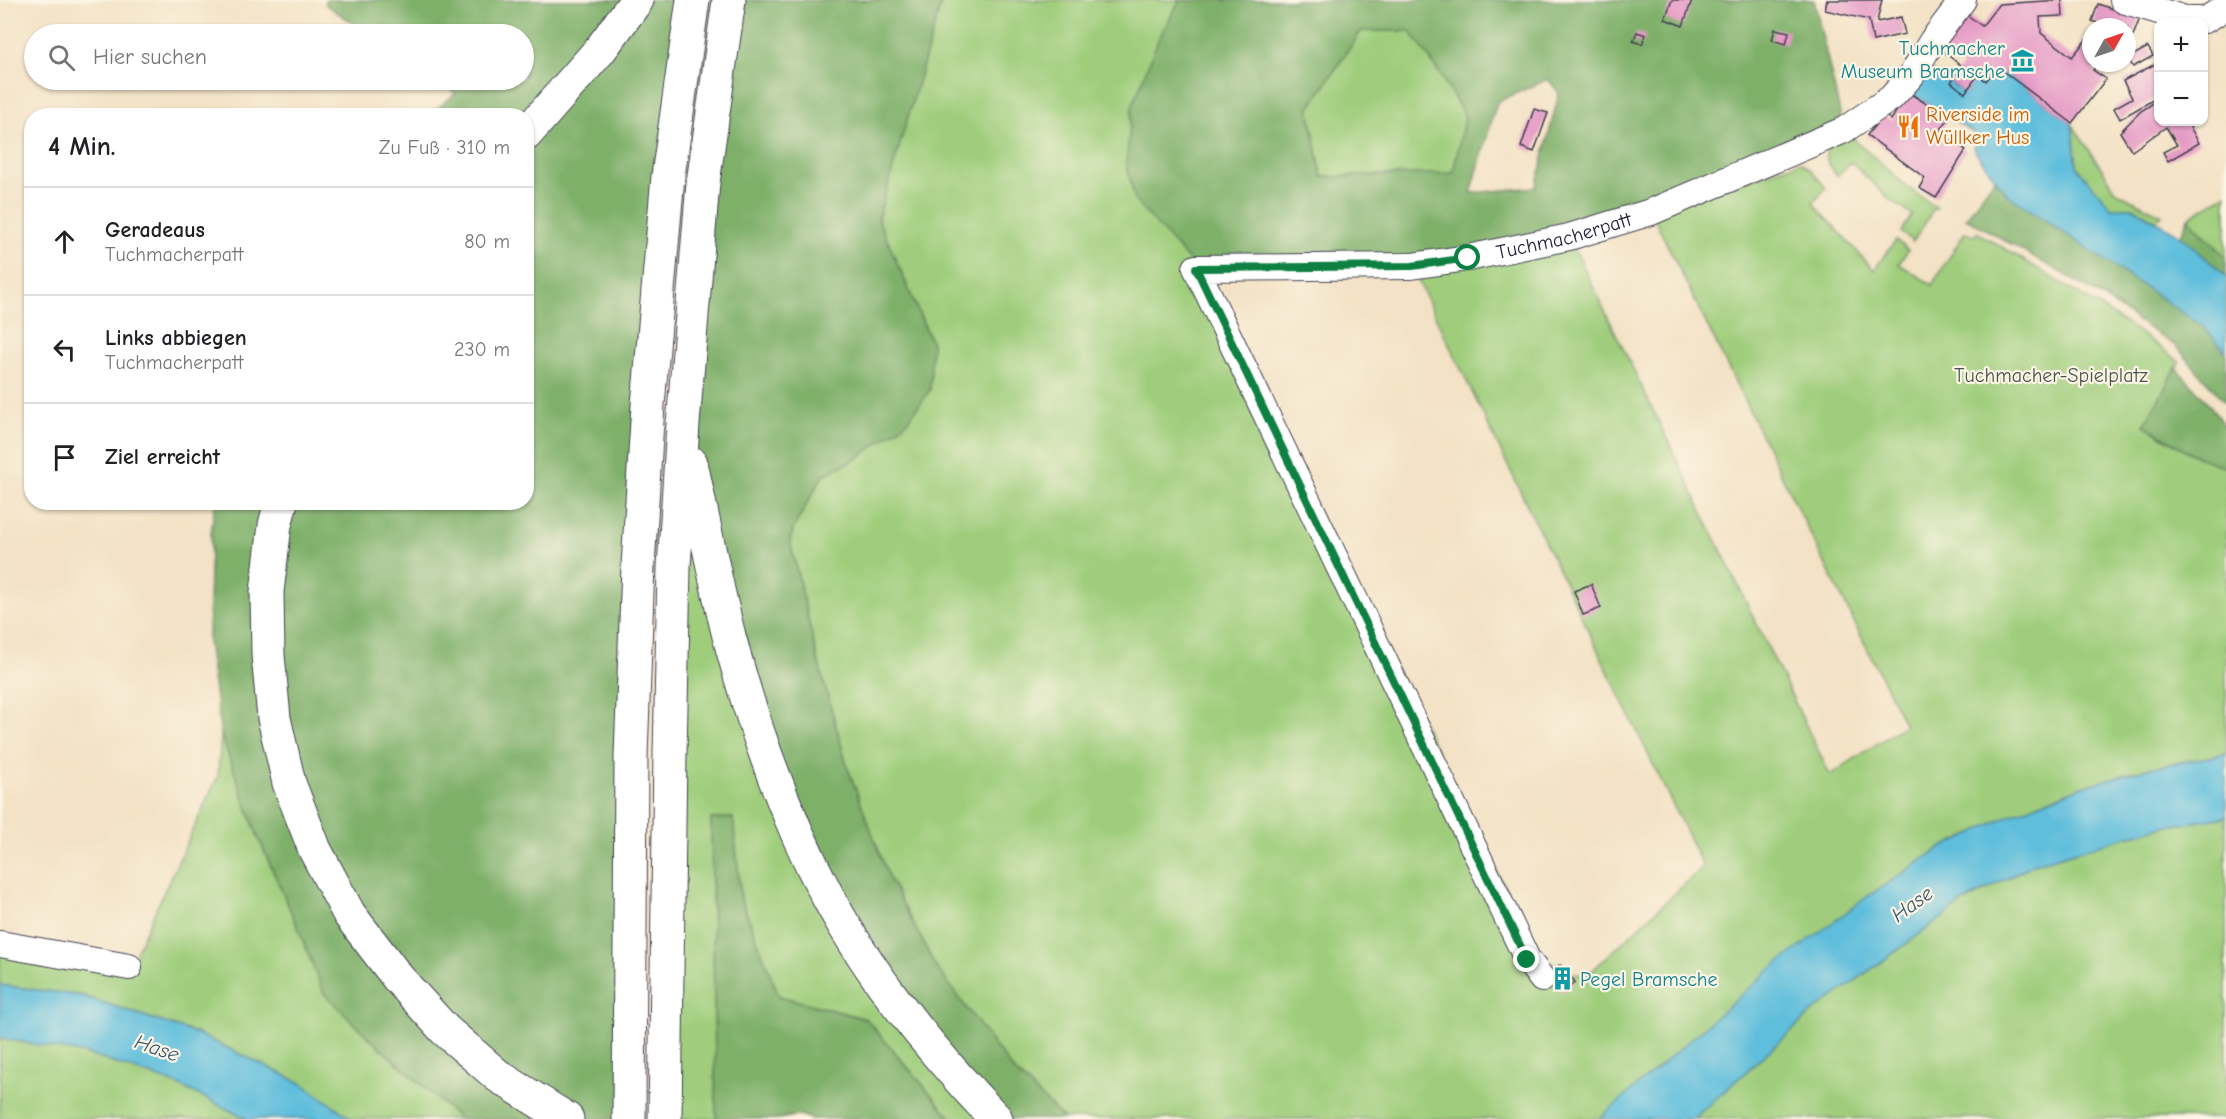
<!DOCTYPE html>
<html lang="de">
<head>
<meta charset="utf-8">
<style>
	:root { --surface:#fff; --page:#f2f2f2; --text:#202124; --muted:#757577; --line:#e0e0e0 }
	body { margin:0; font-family:"Comic Neue",sans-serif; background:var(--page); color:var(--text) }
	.controls { position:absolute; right:18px; top:18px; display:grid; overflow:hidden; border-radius:12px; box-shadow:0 2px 4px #0004 }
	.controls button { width:54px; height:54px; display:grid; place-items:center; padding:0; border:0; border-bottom:2px solid var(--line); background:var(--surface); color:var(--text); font:30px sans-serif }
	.compass { position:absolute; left:2082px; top:18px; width:54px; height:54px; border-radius:50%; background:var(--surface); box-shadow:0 2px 4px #0004; rotate:50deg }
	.stop { position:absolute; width:18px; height:18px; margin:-14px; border:4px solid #0b8043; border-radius:50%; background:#fff }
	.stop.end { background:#0b8043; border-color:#fff; box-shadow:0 2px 6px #0008 }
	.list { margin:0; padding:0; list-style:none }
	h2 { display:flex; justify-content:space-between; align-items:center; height:78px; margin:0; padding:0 24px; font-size:26px }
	h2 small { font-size:20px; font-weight:400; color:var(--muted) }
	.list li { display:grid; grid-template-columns:39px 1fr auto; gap:18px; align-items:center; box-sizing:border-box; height:108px; padding:0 24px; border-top:2px solid var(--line) }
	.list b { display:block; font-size:22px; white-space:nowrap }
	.list p { margin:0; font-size:20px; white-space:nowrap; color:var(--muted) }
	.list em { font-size:20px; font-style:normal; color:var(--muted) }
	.icon { flex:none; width:33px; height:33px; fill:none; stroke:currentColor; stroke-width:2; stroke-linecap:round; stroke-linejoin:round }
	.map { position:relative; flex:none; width:2226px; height:1119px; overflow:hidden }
	.search { position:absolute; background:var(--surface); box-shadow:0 2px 4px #0004; left:24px; top:24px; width:510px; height:66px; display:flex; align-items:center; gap:15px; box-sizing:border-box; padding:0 21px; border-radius:33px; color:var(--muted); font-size:22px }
	.panel { position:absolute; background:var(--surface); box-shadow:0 2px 4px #0004; left:24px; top:108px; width:510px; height:402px; border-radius:24px }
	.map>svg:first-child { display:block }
	.green { fill:#9fcd7b; stroke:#60785b; stroke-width:1.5 }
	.forest { fill:#7fb06b; stroke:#506953; stroke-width:1.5; fill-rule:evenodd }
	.water { fill:#5ebedc; stroke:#40708c; stroke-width:1.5 }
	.building { fill:#e598c5 }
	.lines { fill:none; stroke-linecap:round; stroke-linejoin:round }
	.street-casing { stroke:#413f50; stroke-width:28 }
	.highway-casing { stroke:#413f50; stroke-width:35 }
	.street { stroke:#fff; stroke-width:26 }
	.highway { stroke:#fff; stroke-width:33 }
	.route { stroke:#0b8043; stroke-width:8 }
	.labels { text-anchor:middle; stroke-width:4.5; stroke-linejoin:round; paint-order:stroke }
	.culture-label { font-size:20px; fill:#0d838f; stroke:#fcf5e5; text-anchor:end }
	.food-label { font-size:20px; fill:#c56008; stroke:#fcf5e5; text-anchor:start }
	.street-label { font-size:20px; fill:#22223b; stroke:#fcf5e5 }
	.park-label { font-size:20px; fill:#48554e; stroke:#fcf5e5 }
	.water-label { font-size:21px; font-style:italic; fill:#375973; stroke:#fcf5e5 }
</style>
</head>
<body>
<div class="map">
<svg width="2226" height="1119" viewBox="0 0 2226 1119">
	<rect width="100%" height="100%" fill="#fcf5e5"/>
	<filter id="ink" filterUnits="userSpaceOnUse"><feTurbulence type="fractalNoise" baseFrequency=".0167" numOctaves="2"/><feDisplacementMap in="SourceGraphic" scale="12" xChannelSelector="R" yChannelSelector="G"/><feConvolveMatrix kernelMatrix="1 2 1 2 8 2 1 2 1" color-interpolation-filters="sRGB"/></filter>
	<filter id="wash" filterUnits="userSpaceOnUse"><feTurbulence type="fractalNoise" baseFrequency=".008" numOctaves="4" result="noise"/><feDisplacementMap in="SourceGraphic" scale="24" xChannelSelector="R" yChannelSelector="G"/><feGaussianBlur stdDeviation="1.35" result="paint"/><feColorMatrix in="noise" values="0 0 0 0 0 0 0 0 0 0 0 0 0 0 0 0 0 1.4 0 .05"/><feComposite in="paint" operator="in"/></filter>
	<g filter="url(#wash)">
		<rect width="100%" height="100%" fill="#f3e2c5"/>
		<path class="green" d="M942,0H1180L1158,40L1196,268L1543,964L1562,963L1572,973L1583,975L1593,970L1703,867L1411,266L1569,237L1830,775L1905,725L1651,212L1800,162L1811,170L1826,188L1813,203L1874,270L1896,240L1908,250L1899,264L1932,285L1965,232L1975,236L1977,232C2046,274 2116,314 2180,362L2144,425L2197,457L2226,467V754L2149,768L2080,787L2006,817L1659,1068L1599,1119H1064L1012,1069L936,967L889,878L847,766L816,654L790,541L793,529L823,475L856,459L907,422L930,390L932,343L878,219Z
			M1361,31H1410L1435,66L1465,116L1453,173L1322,177L1309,109Z
			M2072,124L2117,192L2162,215L2156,221L2135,208L2111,209L2077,167Z
			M1844,130L1906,186L1937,208L1931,210L1932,212L1913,242L1901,232L1912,215L1889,199L1851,162L1837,176C1818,153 1825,150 1844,130Z
			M2226,194V257L2188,218Z
			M683,424L996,1119H952L866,1019L779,996L741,899L733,818L711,819L716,1119H665Z
			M221,735L258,837L296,923L324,993L368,1037L460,1119H352L301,1083L198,1034L83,996L0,985V944L129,967L218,776Z
			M2226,817V1118L1693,1119L1815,1010L1964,902L2033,864L2161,827Z
			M0,1038L87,1054L177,1084L247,1119H0Z"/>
		<path class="forest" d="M325,0H693L668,176L629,1119H460L368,1037L324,993L296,923L258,837L221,735L208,641L211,534L215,503L526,502V116L429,115L456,93L436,80H524V34H370L326,5Z
			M729,0H942L878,219L932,344L930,390L907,422L856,459L823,475L793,529L790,541L816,654L847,766L889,878L936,967L1012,1069L1064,1119H996L801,839L683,424Z
			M1180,0H1814L1844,130L1651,212L1468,258L1196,268L1135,201L1126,163L1132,107L1158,40ZM1361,31H1410L1435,66L1465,116L1453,173L1322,177L1309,108ZM1548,79L1559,93L1536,187L1471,193L1497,102Z
			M1995,178L2008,195L2204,327L2226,352V404L2176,346L2091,290L1966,218Z
			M2188,218L2226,257V276L2181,236Z
			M2176,368L2209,404L2226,429V467L2197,457L2144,425Z
			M733,818L741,899L779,996L866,1019L952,1119H811L801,1115L777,1119H716L711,819Z"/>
		<path class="water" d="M1926,66L1965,93L1978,75L1986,81L1993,72L1999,77L2004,72L2072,123L2077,167L2111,208H2134L2181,236L2226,276V352L2204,327L2008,195L1973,149L1980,137L1908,92Z
			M2226,754V817L2161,827L2033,864L1964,902L1815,1010L1693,1119H1599L1777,964L1868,896L1939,849L2006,817L2080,787L2149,768Z
			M0,985L83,996L198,1034L301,1083L352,1119H247L177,1084L87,1054L0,1038Z"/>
		<g id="blocks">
			<path class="building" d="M1672,0H1692L1683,26L1665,19Z
				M1827,0H1882L1877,22L1901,17L1905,34L1873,41L1869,20L1825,10Z
				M2062,0L2063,16L2040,17L2041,33L2072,57L2087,39L2091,41V63H2099L2093,70L2106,79L2072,123L2004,72L2000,78L1993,72L1986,81L1978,75L1965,93L1951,82L1962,66L1936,46L1962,11L1982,26L1999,4Z
				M2098,4L2140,18L2133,36L2127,34V27H2108L2092,21Z
				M1775,29L1789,32L1786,44L1772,40Z
				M1637,32L1646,35L1642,44L1633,41Z
				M2148,47L2153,56L2133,67L2128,58Z
				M2157,63L2158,97L2120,119L2114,108L2132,98L2123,81Z
				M1908,92L1949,118L1939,132L1966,150L1936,198L1919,188L1925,178L1867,135L1884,114L1891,120Z
				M2158,100V122H2187L2199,143L2168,161L2163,152L2177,145L2166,127L2132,151L2120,132L2141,111Z
				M1534,109L1548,113L1534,152L1521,147Z
				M1591,584L1601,608L1583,615L1574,591Z
				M1560,965L1575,982L1564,992L1548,975Z"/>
		</g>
	</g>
	<g filter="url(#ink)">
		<use href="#blocks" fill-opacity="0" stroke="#413f50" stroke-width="1.5"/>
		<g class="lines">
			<defs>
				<g id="street">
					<path d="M2123,0L2188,20H2205L2226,7"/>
					<path d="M0,944L129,967"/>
					<path id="s1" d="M1542,979L1527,959L1196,268L1411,266L1468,258L1569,237L1651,212L1844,130L1891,98L1911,76L1932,41L1963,0"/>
				</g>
				<path id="highway" d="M526,134L600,50L637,0
					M691,463C704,522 715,582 730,640C754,729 786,818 829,899C873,980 933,1053 996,1119
					M281,502L275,525L267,592L268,655L274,718L289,783L315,850L349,914L398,978L445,1030L498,1076L567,1119
					M629,1119L631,756L638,566L648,405L668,176L693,0
					M665,1119L670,754L674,568L683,424L703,183L729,0"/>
			</defs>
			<use href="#street" class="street-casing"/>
			<use href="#highway" class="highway-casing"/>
			<use href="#street" class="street"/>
			<use href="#highway" class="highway"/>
		</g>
	</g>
	<g class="lines" filter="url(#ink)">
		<path class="route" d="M1468,258L1412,266L1196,268L1527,960"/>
	</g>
	<defs>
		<symbol id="museum-bare" viewBox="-9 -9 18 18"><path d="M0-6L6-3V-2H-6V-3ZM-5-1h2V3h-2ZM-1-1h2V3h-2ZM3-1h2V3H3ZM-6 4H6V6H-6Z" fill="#0f9aa8" stroke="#fcf5e5" stroke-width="2.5" paint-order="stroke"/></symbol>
		<symbol id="restaurant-bare" viewBox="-9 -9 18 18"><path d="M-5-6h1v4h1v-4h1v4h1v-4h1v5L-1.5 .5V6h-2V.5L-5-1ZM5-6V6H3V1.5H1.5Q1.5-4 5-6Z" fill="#e8710a" stroke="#fcf5e5" stroke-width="2.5" paint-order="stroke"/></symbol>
		<symbol id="building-bare" viewBox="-9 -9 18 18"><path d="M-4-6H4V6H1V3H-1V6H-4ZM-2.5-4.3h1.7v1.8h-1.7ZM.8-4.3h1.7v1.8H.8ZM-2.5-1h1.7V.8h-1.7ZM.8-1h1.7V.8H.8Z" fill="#0f9aa8" stroke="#fcf5e5" stroke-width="2.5" paint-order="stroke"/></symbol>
	</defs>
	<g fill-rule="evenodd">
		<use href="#museum-bare" x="2006" y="44" width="33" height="33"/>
		<use href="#restaurant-bare" x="1892" y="110" width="33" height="33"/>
		<use href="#building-bare" x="1546" y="962" width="33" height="33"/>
	</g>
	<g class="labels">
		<g class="culture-label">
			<text x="2005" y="55">Tuchmacher<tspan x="2005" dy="23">Museum Bramsche</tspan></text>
			<text x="1580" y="986" text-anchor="start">Pegel Bramsche</text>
		</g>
		<g class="food-label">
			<text x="1926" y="121">Riverside im<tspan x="1926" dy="23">Wüllker Hus</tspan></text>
		</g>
		<g class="street-label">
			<text dy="7" stroke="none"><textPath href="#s1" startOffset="1162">Tuchmacherpatt</textPath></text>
		</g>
		<g class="park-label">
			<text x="2051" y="382">Tuchmacher-Spielplatz</text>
		</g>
		<g class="water-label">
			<text transform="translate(1912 904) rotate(-36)" y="7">Hase</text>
			<text transform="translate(157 1048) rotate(19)" y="7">Hase</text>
		</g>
	</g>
</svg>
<div class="controls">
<button>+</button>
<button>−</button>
</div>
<svg class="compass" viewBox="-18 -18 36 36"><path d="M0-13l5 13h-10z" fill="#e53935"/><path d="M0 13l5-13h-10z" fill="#757577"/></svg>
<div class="stop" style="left:1468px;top:258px"></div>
<div class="stop end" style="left:1527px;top:960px"></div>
<div class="search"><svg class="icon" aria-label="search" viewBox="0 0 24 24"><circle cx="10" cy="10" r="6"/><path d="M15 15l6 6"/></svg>Hier suchen</div>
<section class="panel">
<h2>4 Min.<small>Zu Fuß · 310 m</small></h2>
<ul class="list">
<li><svg class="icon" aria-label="ahead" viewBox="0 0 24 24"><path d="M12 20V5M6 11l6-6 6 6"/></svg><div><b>Geradeaus</b><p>Tuchmacherpatt</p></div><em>80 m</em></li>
<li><svg class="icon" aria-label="left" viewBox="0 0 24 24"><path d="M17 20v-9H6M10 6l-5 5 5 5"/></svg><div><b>Links abbiegen</b><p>Tuchmacherpatt</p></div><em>230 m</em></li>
<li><svg class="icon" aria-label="arrive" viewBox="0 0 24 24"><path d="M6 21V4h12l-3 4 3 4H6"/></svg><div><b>Ziel erreicht</b></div></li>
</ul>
</section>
</div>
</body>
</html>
